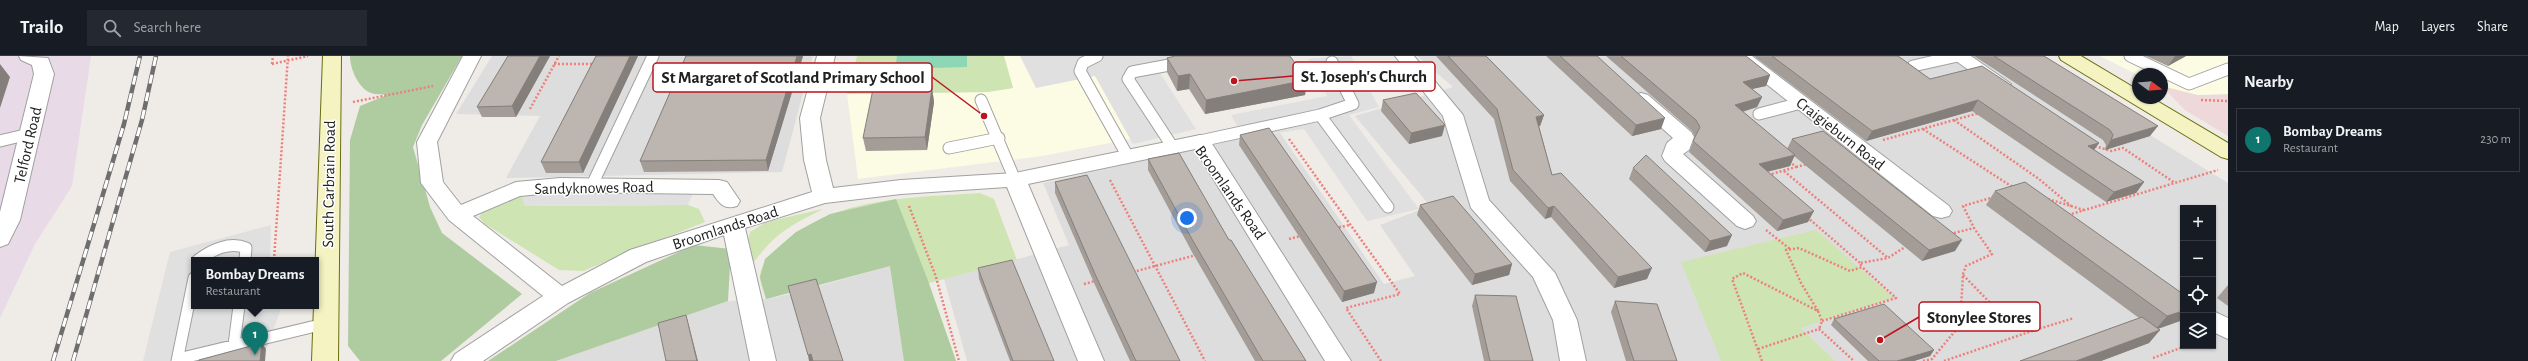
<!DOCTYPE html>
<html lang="en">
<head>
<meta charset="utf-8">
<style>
	:root { --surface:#171b24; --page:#242831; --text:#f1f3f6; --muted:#9ea1a6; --line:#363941; --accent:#0f766e }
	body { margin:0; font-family:"Alegreya Sans",sans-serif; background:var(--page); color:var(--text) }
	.controls { position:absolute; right:12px; bottom:12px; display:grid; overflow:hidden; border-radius:0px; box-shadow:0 1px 3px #0004 }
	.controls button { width:36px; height:36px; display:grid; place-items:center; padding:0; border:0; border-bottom:1px solid var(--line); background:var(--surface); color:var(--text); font:20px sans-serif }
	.compass { position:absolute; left:2132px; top:12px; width:36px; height:36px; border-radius:50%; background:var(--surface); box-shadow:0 1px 3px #0004; rotate:106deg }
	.you { position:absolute; left:1187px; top:162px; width:14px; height:14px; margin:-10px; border:3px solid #fff; border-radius:50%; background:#1a73e8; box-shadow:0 0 0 6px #1a73e833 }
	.badge { display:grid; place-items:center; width:26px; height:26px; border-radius:50%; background:var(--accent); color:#fff; font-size:13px; font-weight:700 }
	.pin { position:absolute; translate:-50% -33px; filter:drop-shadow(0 1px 2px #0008) }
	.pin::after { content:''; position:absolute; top:21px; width:14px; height:12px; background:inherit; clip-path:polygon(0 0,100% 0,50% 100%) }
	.popup { position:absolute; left:191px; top:201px; width:128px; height:52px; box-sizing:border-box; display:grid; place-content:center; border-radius:0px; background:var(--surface); filter:drop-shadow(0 1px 3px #0005); font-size:13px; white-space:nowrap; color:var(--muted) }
	.popup b { font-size:15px; color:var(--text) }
	.popup::after { content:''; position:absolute; left:50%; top:100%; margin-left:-8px; border:8px solid transparent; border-top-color:var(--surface) }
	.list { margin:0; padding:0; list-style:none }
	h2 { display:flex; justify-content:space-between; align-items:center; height:52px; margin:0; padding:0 16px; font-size:17px }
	h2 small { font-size:13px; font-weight:400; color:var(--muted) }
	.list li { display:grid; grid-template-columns:26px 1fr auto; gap:12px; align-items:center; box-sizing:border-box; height:64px; margin:0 8px 8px; padding:0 8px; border:1px solid var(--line); border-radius:0px }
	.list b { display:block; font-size:15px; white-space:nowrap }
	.list p { margin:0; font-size:13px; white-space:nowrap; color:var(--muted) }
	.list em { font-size:13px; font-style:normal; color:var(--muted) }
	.icon { flex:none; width:22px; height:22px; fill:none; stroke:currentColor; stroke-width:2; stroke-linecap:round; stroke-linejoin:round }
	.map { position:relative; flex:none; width:2228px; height:305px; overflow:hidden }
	header { display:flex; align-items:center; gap:24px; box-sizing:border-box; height:56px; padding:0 20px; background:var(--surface); border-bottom:1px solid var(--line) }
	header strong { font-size:19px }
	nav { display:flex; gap:22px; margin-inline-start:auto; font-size:14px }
	.search { width:280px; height:36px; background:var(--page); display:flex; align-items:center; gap:10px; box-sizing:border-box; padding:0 14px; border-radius:0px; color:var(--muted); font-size:15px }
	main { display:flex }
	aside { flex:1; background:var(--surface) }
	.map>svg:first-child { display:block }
	.residential { fill:#dedddd; fill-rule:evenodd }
	.commercial { fill:#eed8d9 }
	.industrial { fill:#e8dae6 }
	.education { fill:#fcfbe3 }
	.grass { fill:#cee4b2 }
	.forest { fill:#afcba0 }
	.pitch { fill:#8dd6b6 }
	.parking { fill:#e0e0e0 }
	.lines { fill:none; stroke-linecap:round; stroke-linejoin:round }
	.lane-casing { stroke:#a1a1a1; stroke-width:13 }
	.street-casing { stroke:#a1a1a1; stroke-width:2 }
	.secondary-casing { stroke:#696e10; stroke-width:2 }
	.path { stroke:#ed807b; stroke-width:2.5; stroke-dasharray:2 2; stroke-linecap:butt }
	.lane { stroke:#fff; stroke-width:11 }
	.street { fill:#fff; fill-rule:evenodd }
	.secondary { fill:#f4f3c1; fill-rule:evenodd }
	.rail-casing { stroke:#6e6e6e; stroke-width:4.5 }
	.rail { stroke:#fff; stroke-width:3; stroke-dasharray:9; stroke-linecap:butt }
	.path-bridge { stroke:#ed807b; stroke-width:2.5; stroke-dasharray:2 2; stroke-linecap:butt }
	.wall { fill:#a39c97 }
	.shaded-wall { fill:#847f7b }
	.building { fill:#bdb5b0; stroke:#847f7b }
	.labels { text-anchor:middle; stroke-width:3; stroke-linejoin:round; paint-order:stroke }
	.street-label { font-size:16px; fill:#202020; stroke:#fff }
	.leader { fill:none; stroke:#bc141e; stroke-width:1.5 }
	.callout-dot { fill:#bc141e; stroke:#fff; stroke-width:1.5 }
	.callout { fill:#fff; stroke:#bc141e; stroke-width:1.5 }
	.callout-label { font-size:17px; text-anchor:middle; font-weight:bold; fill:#202020 }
</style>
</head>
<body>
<header>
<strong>Trailo</strong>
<div class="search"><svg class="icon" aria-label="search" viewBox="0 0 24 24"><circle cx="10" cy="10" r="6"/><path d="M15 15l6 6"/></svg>Search here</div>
<nav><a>Map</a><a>Layers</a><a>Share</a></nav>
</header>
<main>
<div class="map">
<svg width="2228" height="305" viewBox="0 0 2228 305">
	<rect width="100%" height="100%" fill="#efece7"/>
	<path class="residential" d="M492,0H813L782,116L506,122L540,60L456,58Z
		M1417,0H2022L2228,127V305H967L944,223L1069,189L1043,127L1244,82L1280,77L1384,228L1415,220L1380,169L1430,150L1355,60L1453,31ZM2183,152H2213V290H2183Z
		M890,210L904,305H556L728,245L766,243L790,238Z"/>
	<path class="commercial" d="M2162,30L2198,39L2228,38V80L2185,54Z"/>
	<path class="industrial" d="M0,0H91L72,130L35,188L0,262Z"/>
	<path class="education" d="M1004,0H1128L1094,17L1131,83L1042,100L858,123L847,38L988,36L1013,32Z
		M2100,0H2228V38L2198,39L2162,30V18L2138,19Z"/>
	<path class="grass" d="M857,0H1004L1013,32L988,36L847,38Z
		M980,137L994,143L1017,204L929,227L956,305H904L890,210L766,243C764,236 759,226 760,219C763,204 771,198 782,188C836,140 912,142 980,137Z
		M522,139L525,150L688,149L699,153L705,166L583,215L559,214L485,168L479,161C487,148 507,140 522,139Z
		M823,153C788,171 775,177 751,210L746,193L750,176L766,166Z
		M1816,174L1894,242L1801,272L1835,305H1721L1681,206Z"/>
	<path class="forest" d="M350,0H462L422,69L413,91L430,151L442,177L522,238L441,305H360L348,290L350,84L360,50L387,39C382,38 375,39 371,37C359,33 350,13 350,0Z
		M896,143L927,222L956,305H904L890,210L766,243L760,221L765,203L796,176L830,158Z
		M694,189L731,193L728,245L556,305H488L590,237Z"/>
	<path class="pitch" d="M897,0H967V11L895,13Z"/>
	<path class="parking" d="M1020,0H1236L1158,14L1196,73L1133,88L1095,20L1036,32Z
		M1351,0L1379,51L1349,59L1419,153L1367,165L1304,73L1244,82L1231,59L1327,40L1308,3Z
		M694,135L688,149L525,150L522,139Z
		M271,169L270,204H194V250H280V256L266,293L223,305H143L170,196Z"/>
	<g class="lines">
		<defs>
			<path id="lane" d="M1097,0L1083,7L1080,15L1127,99
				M2130,0L2189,28L2228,13
				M1913,10L1958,0
				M981,44L1015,124
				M1759,58L1801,47
				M1320,59L1388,151
				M0,85L29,78
				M1200,85L1320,59L1353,48L1332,6
				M1172,90L1128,23L1132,16L1180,7
				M949,92L999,82
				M592,129L653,0
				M198,204C211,194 230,185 246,192L245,204
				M234,289L239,250
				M178,303L324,268
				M177,305L194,222"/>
			<path id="street" d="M19,0L48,2L54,18L20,164L8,188L0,191V156L34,18L32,9L21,4Z
				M463,0H481L437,86L443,126L461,149L516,126L560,122L719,124L727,126L740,145L737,150C724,154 720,148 713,138L560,136L520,140L473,160L562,230L630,194L812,136L804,104L800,62L817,0H835L820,62L826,104L833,132L901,124L1015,117L1200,79L1207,80L1351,305H1325L1195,93L1028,128L1104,305H1078L1007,131L901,138L825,147L745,172L776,305H750L724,179L646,206L568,247L483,305H451L455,298L543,240L449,164L421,127L417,86Z
				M1395,0H1414L1463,59L1489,144L1555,217L1577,264L1586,305H1560L1553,264L1533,221L1471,152L1443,60Z
				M1731,0H1752L1949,150L1952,155L1949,160L1941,162L1933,160Z
				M1949,0H1971L2011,28L2008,32H1994Z
				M1641,37L1648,39L1691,76L1694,81L1689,94L1683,98L1753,160L1756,165L1753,170L1745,173L1737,170L1665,105L1662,100L1667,87L1673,82L1634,47L1631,43L1634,39Z
				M2213,255L2228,262V283L2213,276Z"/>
			<path id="secondary" d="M323,0H341L338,305H312Z
				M2059,0H2081L2138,34V42H2152L2228,87V103L2221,101L2061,4Z"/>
		</defs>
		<use href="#lane" class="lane-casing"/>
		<use href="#street" class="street-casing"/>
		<use href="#secondary" class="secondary-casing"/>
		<path class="path" d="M272,8L273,0
			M554,8H595
			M2201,44L2228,45
			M353,46L433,30
			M530,53L559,0
			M1954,64L2039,123L2071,150
			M1923,73L2014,132
			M1289,83L1400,238L1346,252L1381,305
			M1883,84L1979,57
			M2095,90L2111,95L2123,92L2175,127
			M1796,111L1807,108
			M1784,115L1888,202
			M1768,119L1796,111L1789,105
			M1110,124L1205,305
			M2048,143L2084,154
			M909,150L936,221L959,305
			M2068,159L2218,114
			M1807,161L1860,207
			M1335,172L1350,169
			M1766,174L1790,193
			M1950,178L1974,172
			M1289,183L1301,180
			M274,204L288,0
			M1133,216L1196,199
			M1084,228L1095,225
			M1818,255L1822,265L1819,273
			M1822,265L1896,242L1862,211
			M2032,275L2074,262
			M1758,293L1819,273L1854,305
			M2153,302L2186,290
			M1762,305L1732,223L1743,217L1818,255L1801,227L1786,194L1799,192L1850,215L1862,211L1860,207L1888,202L1905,191
			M1923,305L1932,303L1960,269L1963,218L1966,210L1992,198L1974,172L1963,150L1994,141
			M1944,305L2032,275L2011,255L2000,257L1963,219"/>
		<use href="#lane" class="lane"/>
		<use href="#street" class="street"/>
		<use href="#secondary" class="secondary"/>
		<defs>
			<path id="rail" d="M53,305L124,68L140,0
				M73,305L142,64L156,0"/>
		</defs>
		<use href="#rail" class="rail-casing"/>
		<use href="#rail" class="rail"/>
		<path class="path-bridge" d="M272,8L308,0"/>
	</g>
	<path class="wall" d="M508,0H550L516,61H482L477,51Z
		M596,0H638L583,117H546L541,106Z
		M686,0H803L768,115L644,116L640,105Z
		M1436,0H1486L1544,59L1540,70H1539L1552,119L1647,223L1614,232L1551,161L1545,163L1510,125L1494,63Z
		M1546,0H1597L1661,73L1632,80Z
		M1606,0H1746L1770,19L1766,30L1752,33L1762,41L1757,51L1743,56L1787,93L1792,83L1955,195L1922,205L1794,100L1790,110L1767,116L1808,166L1777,175L1689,96L1695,81L1692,75Z
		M1754,0H1898L1930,23L2099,87L2094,94L2144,126L2136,137L2106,146L1972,55L1866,85Z
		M1974,0H2044L2150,80L2105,94L2106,89L2103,84Z
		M2146,0H2186L2168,10Z
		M1167,2L1307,24L1305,39L1205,58L1189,33L1177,35L1167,16Z
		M932,32L934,46L927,94L866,95L863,82Z
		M1383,44L1442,80L1409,88L1381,55Z
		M1240,79L1374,237L1342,246L1239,89Z
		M1148,103L1229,184L1306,305H1255L1192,196L1148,114Z
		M1633,112L1727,190L1705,196L1629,123Z
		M1055,126L1180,305H1130L1095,229L1055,137Z
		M1995,135L2183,238L2158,273L2160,274L2149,287L2101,305H2020L2139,262L1986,149Z
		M1420,149L1512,208L1509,219L1472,229L1417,159Z
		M978,212L1054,305H1010L979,223Z
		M2228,229V250L2217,242Z
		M1475,239L1533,305H1484L1472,250Z
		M1615,245L1677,305H1626L1611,256Z
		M1834,263L1934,294L1930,300L1914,305H1868L1831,269Z"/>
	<path class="shaded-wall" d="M540,0H550L516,61L512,50Z
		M630,0H638L583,117L579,106Z
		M797,0H803L768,115L766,104Z
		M2175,0H2186L2168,10Z
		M0,8L10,21L0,52Z
		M1190,18L1189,33L1177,35L1178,20Z
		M1770,19L1766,30L1738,36L1743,26Z
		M1307,24L1305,39L1205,58L1206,44Z
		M932,32L934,46L927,94L925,81Z
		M1762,41L1757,51L1730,59L1735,49Z
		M1978,44L1972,55L1866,85L1872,75Z
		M1544,59L1540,70L1533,71L1536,61Z
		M1665,62L1661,73L1632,80L1636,69Z
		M1445,69L1442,80L1409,88L1411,77Z
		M2158,70L2150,80L2105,94L2111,84Z
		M2099,87L2091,98L2088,90Z
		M1795,99L1790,110L1754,119L1759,108Z
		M2144,126L2136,137L2106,146L2114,136Z
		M1554,150L1551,161L1545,163L1548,152Z
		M1814,155L1808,166L1777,175L1783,164Z
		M1732,179L1727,190L1705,196L1710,185Z
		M1962,184L1955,195L1922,205L1929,194Z
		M1512,208L1509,219L1472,229L1475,218Z
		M1652,212L1647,223L1614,232L1618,221Z
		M1377,226L1374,237L1342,246L1344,235Z
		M2183,255V264L2155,274L2167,260Z
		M686,259L689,270L698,305H697Z
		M2160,274L2149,287L2101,305H2076Z
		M262,287L266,293L265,305H260Z
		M1934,294L1930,300L1914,305H1897Z
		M811,298L813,305H809L808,299Z"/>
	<path class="building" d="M508,0H540L512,50L477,51Z
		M596,0H630L579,106H541Z
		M686,0H797L766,104L640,105Z
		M1175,0H1290L1307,24L1206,44L1190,18L1178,20L1167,2Z
		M1448,0H1486L1544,59L1536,61L1552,119L1561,117L1652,212L1618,221L1554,150L1548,152L1513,114L1497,53Z
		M1560,0H1597L1665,62L1636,69Z
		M1621,0H1746L1770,19L1743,26L1762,41L1735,49L1795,99L1759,108L1814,155L1783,164L1693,85L1700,71L1696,64Z
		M1772,0H1898L1930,23L1982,10L2099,87L2088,90L2144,126L2114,136L1978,44L1872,75Z
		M1994,0H2044L2158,70L2111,84L2113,79L2110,74Z
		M932,32L925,81L863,82L873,33Z
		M1416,37L1445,69L1411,77L1383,44Z
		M1269,72L1377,226L1344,235L1240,79Z
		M1823,75L1962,184L1929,194L1792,83Z
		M1179,97L1229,184H1231L1306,305H1263L1193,185L1148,103Z
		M1646,99L1732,179L1710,185L1633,112Z
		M1087,119L1180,305H1136L1095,218L1055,126Z
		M2025,126L2183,238V255L2167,260L1995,135Z
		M1453,140L1512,208L1475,218L1420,149Z
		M1012,204L1054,305H1013L978,212Z
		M816,223L843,305H813L811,298L808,299L788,230Z
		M1475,239L1516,240L1533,305H1490Z
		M1615,245L1657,248L1677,305H1634Z
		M1884,248L1934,294L1897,305H1879L1834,263Z
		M686,259L697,305H666L658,267Z
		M2142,261L2160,274L2076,305H2020Z
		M262,287L260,305H199V304Z"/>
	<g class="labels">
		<g class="street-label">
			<text transform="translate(1841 77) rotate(38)" y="6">Craigieburn Road</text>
			<text transform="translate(27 89) rotate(-77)" y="6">Telford Road</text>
			<text transform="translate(328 128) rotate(-89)" y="6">South Carbrain Road</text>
			<text transform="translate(594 131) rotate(-1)" y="6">Sandyknowes Road</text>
			<text transform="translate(1231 136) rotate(55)" y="6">Broomlands Road</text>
			<text transform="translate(725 171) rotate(-18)" y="6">Broomlands Road</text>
		</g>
	</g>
	<path class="leader" d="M1234 25L1293 20M984 60L932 21M1880 284L1919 261"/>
	<g class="callout-dot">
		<circle cx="1234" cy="25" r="4"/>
		<circle cx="984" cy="60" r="4"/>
		<circle cx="1880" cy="284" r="4"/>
	</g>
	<g class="callout">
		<rect x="1293" y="6" width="142" height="29" rx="4"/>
		<rect x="653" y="7" width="279" height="29" rx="4"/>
		<rect x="1919" y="246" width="121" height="29" rx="4"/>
	</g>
	<g class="callout-label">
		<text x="1364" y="26">St. Joseph's Church</text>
		<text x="793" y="27">St Margaret of Scotland Primary School</text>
		<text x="1979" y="267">Stonylee Stores</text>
	</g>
</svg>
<div class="controls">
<button>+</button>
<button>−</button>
<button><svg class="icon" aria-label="locate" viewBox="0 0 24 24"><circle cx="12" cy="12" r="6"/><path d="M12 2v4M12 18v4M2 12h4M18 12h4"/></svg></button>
<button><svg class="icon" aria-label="layers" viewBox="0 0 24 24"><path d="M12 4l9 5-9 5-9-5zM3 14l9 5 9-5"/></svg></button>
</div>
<svg class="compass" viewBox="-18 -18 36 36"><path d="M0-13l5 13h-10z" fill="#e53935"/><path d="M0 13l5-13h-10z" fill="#9ea1a6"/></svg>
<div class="you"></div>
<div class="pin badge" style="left:255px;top:299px">1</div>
<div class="popup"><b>Bombay Dreams</b>Restaurant</div>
</div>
<aside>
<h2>Nearby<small></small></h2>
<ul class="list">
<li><span class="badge">1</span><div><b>Bombay Dreams</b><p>Restaurant</p></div><em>230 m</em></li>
</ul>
</aside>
</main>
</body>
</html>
